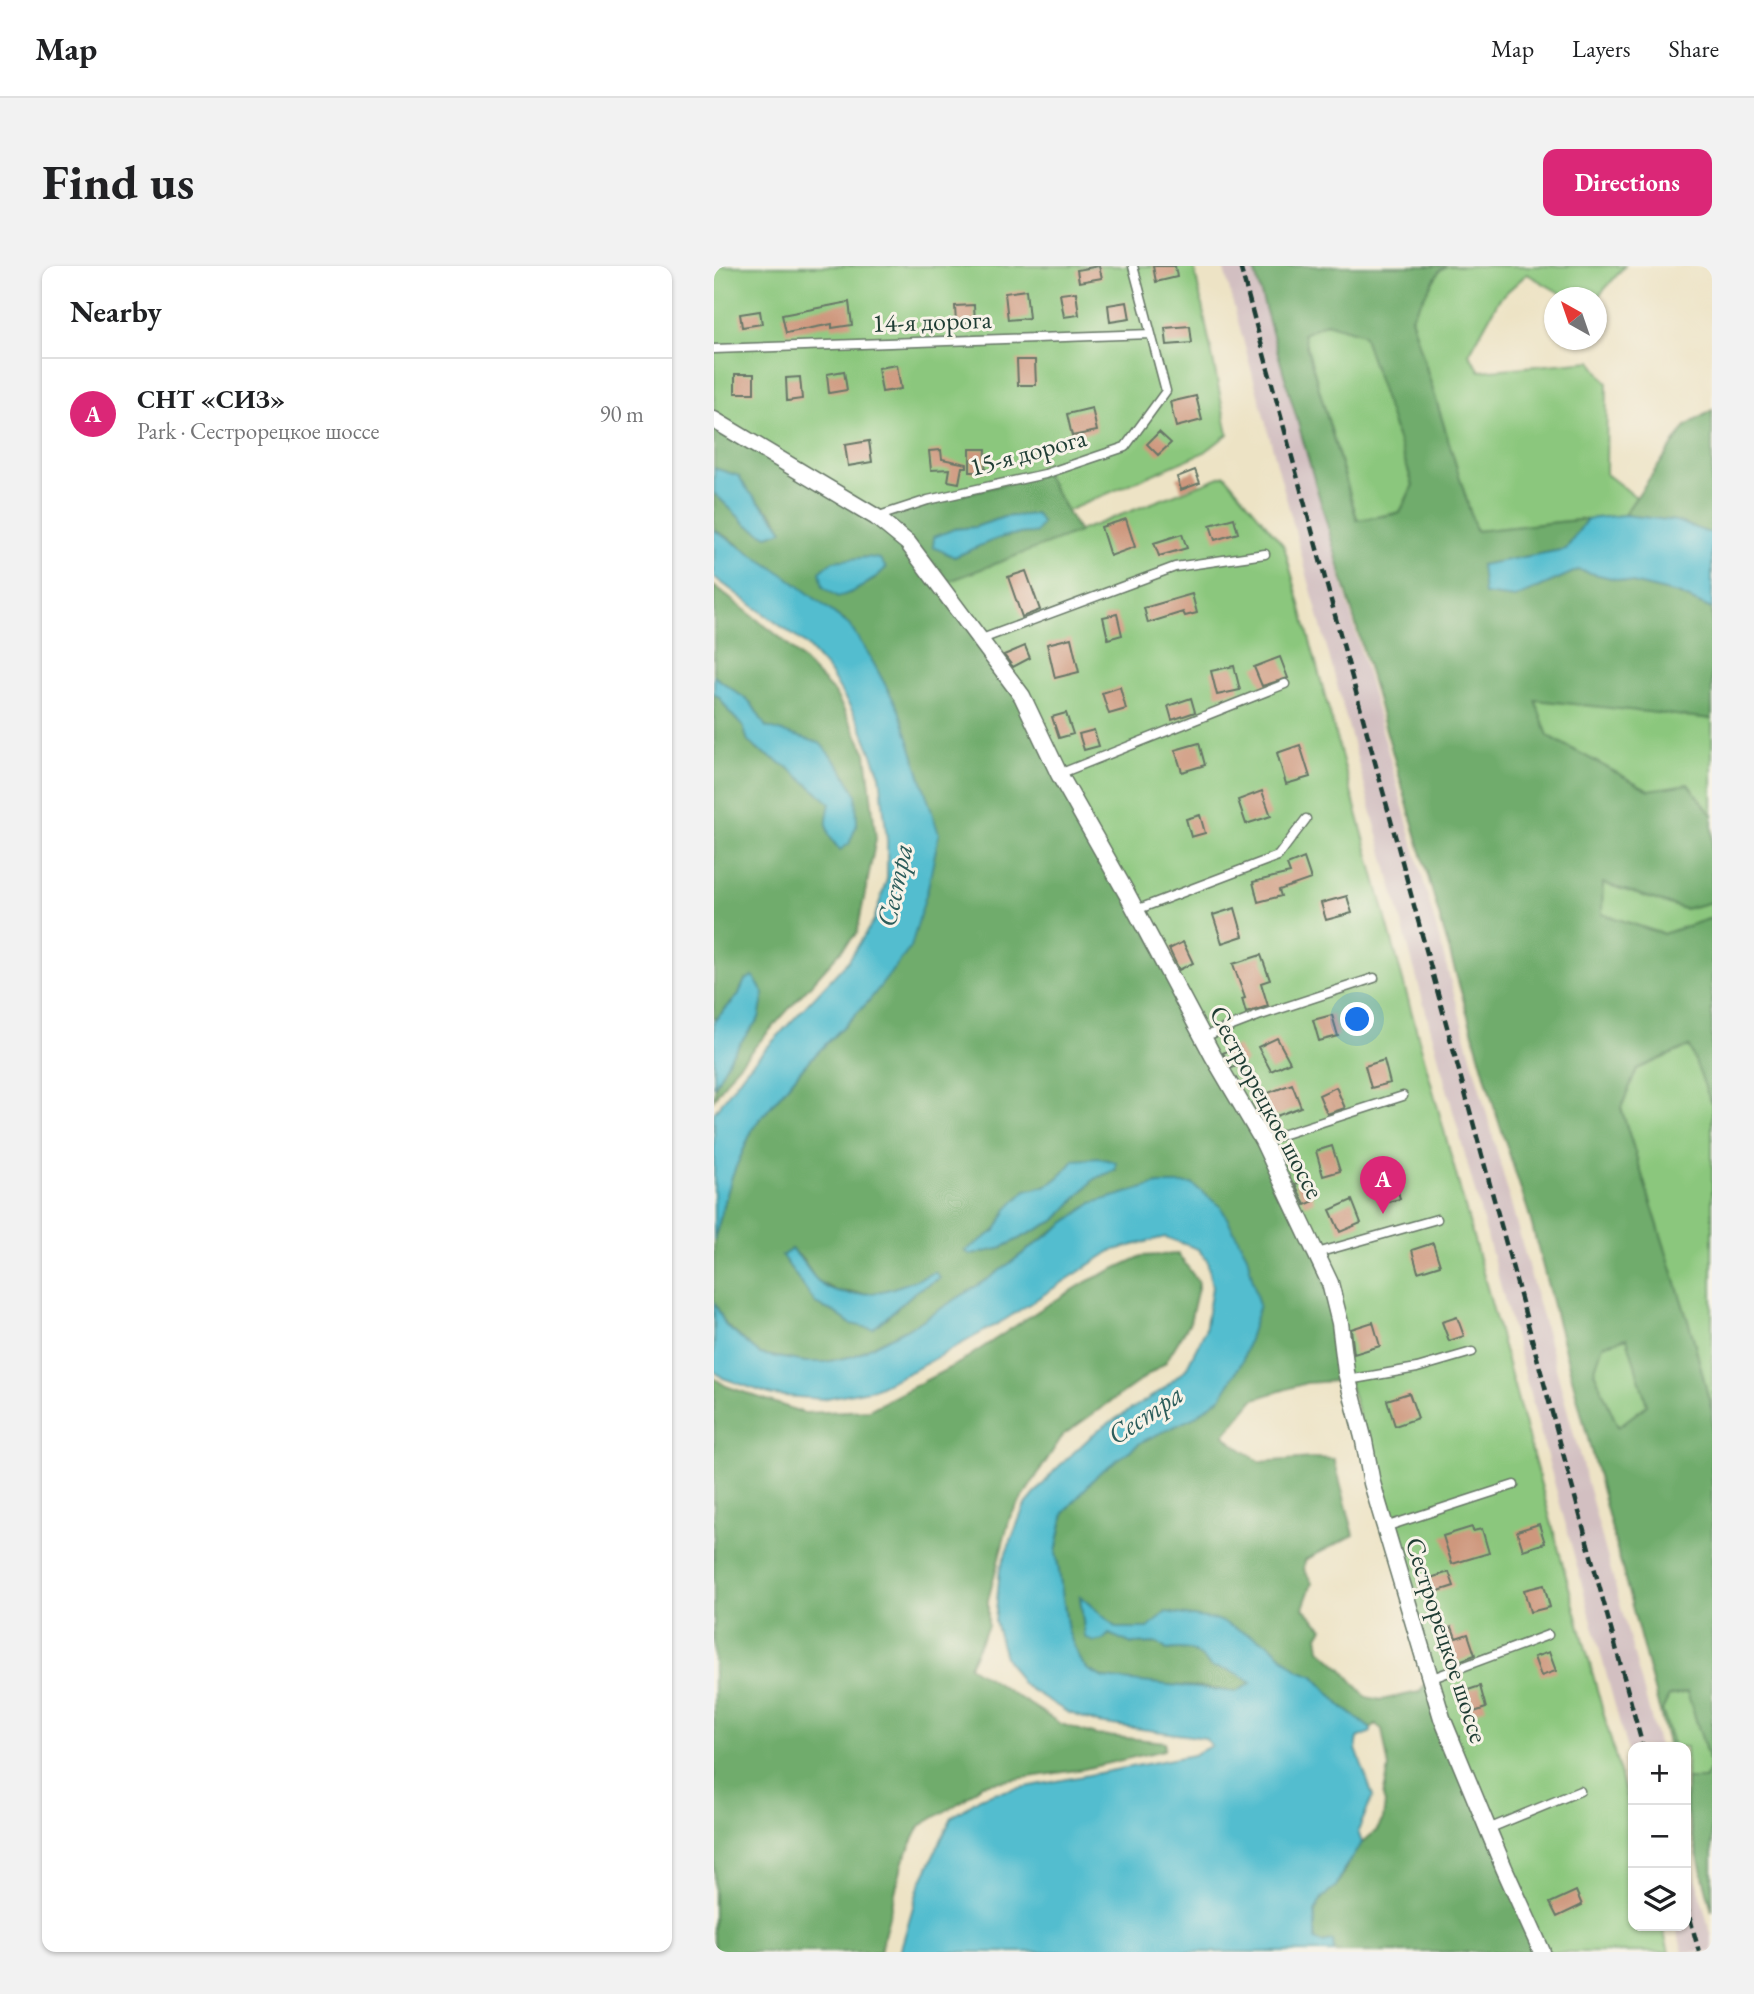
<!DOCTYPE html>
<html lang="en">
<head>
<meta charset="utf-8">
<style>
	:root { --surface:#fff; --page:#f2f2f2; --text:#202124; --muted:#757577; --line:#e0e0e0; --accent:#db2777 }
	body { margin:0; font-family:"EB Garamond",serif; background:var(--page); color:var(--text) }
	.controls { position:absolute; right:21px; bottom:21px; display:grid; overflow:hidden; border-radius:14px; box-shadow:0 2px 5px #0004 }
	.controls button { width:63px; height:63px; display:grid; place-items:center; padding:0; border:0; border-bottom:2px solid var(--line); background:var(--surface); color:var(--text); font:35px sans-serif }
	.compass { position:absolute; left:830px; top:21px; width:63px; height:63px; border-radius:50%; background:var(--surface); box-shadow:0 2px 5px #0004; rotate:320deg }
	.you { position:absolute; left:644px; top:754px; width:24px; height:24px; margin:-18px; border:5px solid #fff; border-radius:50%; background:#1a73e8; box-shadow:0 0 0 10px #1a73e833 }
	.badge { display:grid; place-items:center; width:46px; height:46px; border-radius:50%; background:var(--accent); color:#fff; font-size:23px; font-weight:700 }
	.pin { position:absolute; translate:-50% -58px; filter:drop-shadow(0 2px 4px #0008) }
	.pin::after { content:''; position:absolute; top:37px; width:24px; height:21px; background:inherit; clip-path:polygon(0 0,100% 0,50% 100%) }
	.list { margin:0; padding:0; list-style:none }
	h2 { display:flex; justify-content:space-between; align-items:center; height:91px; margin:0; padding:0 28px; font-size:30px }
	h2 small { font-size:23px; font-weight:400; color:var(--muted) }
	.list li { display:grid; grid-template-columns:46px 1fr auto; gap:21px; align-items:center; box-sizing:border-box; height:112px; padding:0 28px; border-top:2px solid var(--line) }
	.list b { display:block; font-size:26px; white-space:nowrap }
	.list p { margin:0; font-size:23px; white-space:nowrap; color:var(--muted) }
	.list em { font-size:23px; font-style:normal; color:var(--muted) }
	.icon { flex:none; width:38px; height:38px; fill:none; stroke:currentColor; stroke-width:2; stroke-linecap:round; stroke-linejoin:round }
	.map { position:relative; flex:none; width:998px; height:1686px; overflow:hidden; border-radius:14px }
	header { display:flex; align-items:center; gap:42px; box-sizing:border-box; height:98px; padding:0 35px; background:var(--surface); border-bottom:2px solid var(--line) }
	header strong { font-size:33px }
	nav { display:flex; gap:38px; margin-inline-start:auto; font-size:24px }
	.intro { display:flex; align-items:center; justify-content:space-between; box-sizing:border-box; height:168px; padding:0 42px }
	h1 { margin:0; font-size:49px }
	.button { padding:18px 32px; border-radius:14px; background:var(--accent); color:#fff; font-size:24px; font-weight:700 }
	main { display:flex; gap:42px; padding:0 42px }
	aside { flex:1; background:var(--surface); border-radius:14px; box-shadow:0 2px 5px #0004 }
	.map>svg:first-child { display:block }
	.industrial { fill:#d2bfc1 }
	.green { fill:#8bc77d; stroke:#558258; stroke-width:2 }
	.forest { fill:#70ac6c; stroke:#487450; stroke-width:2; fill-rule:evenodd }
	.water { fill:#53bdcf; stroke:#397d82; stroke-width:2 }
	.building { fill:#ce977d }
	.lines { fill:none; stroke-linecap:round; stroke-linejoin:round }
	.lane-casing { stroke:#677767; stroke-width:11 }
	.street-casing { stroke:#677767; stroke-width:19 }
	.lane { stroke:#fff; stroke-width:8 }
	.street { stroke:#fff; stroke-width:16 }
	.rail { stroke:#1f3d34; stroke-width:4.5; stroke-dasharray:10 5; stroke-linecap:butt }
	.labels { text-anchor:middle; stroke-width:6; stroke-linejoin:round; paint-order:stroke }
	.street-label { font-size:26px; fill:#1f3d34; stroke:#f7f3e8 }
	.water-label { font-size:28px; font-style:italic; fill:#2c5d5b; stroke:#f7f3e8 }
</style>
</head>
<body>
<header>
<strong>Map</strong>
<nav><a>Map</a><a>Layers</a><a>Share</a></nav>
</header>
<div class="intro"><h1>Find us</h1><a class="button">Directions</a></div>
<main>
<aside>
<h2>Nearby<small></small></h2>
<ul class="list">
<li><span class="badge">A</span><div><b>СНТ «СИЗ»</b><p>Park · Сестрорецкое шоссе</p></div><em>90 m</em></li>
</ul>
</aside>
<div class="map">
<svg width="998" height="1686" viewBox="0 0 998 1686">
	<rect width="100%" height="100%" fill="#f7f3e8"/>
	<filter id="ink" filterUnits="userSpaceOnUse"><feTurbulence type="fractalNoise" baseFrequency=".0143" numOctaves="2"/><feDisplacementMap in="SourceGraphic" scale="14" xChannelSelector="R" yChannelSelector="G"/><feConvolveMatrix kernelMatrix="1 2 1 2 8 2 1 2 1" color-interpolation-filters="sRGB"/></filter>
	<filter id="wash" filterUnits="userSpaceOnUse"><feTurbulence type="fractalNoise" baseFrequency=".00686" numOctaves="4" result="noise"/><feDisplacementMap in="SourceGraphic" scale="28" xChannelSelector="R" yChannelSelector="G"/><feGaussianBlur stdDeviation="1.57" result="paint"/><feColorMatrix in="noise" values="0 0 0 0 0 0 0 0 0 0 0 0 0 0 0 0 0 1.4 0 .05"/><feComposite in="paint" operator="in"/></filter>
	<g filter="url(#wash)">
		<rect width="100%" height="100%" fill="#ede3c5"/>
		<path class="industrial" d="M509,0H542L945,1481H919V1506Z
			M972,1577L998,1672V1686H969L962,1660H972Z"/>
		<path class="green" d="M0,0H480L514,168L491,186L353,245L331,208L162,251L0,154Z
			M733,0H911L883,32L853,31L813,8L786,32L755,88L766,105L877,95L893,117L892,208L922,231L910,249L762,265L697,51L726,4Z
			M613,57L649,67L699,219L686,246L644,255L589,68Z
			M511,209L570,280L919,1555V1660H948L955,1686H828L745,1494L632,1106L224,319Z
			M821,433L998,453V549L974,518L935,525L834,470Z
			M888,617L970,643L998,636V652L949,668L888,648Z
			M976,780L998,839V1146L979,1071L907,842L923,803Z
			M914,1072L933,1139L904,1161L880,1106L888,1079Z
			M973,1426L997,1501L990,1513H972V1481H960L948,1444L955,1430Z"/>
		<path class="forest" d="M539,0H733L726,4L697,52L762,265L873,253L852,283L767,299L801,332L864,304L964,328L998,343V453L821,434L834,470L935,524L974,518L998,549V636L971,643L889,617L888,648L949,668L998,652V839L975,780L923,803L907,842L979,1071L998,1146V1645L972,1545V1513H990L997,1501L973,1426L955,1430L948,1444L960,1481H955L815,948L781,844ZM612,57L649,68L699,219L686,247L643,254L589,68ZM913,1072L933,1139L904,1161L880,1106L889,1079Z
			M998,144V268L962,255L910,249L972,160Z
			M0,154L162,251L331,208L365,266L225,319L308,430L603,987L634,1114L592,1117L540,1133L510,1169L518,1177L546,1196L598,1192L620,1193L640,1269L591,1294L590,1303L598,1317L589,1342L609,1362L604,1370L606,1383L628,1403L652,1431L667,1434L705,1426L716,1413L828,1686H620L619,1675L607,1677L601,1674V1646L608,1632L622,1621L642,1582L663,1564L669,1553L671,1537L669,1531L675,1502L668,1463L662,1459L657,1463L628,1441L600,1410L583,1404L554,1377L434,1362H403L366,1331L370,1362L404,1371L418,1378L444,1377L453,1384C476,1381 482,1384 497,1401C513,1403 525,1406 537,1417L522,1426L487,1421L423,1417L390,1412L374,1404L365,1393L354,1365L342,1286L350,1247L384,1207L429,1175L479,1152L507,1131V941L478,918H444L340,964L277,1011L204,1057L140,1090L111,1096H91L46,1088L12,1059L0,1036V974L18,910L39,862L90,800L154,736L214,622L135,358L15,272L0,264V227L32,258L53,270L69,265L60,249L33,225L25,210L0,202ZM322,248L327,257L321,267C285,267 273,278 240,291V263L261,261L290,251ZM154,291L161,313L136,327L139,293ZM360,894L401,904L380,913L342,954L285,983L252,985L282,964L312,924C334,923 347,912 360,894ZM77,983L89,993L102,1014L123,1025L159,1028L226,1012L202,1025L171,1053L137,1058L120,1046L103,1039L68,990Z
			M0,320L68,373L121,427L152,487L162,573L143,667L20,804L0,833C0,806 28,774 45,752L31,714L24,730L0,755V427L5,431L16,447L29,460L34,475L42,483L75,502L143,558L70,467L52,461L37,437L0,410Z
			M464,988L485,1017L476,1056L451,1097L349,1169L296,1251L274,1334V1360L255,1400L347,1458L382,1469L451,1476L450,1484L370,1503L268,1518L250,1534L206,1560L189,1595L166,1686H0V1112L12,1120L90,1147L155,1144L245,1097L327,1043L374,1015L428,990Z"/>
		<path class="water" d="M0,202L25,210C37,234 56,241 69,265L53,270L32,258L0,227Z
			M322,248L328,257L322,267C285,267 273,278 240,291L219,281L220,271L240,263L261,261L290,251Z
			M910,249L962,255L998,268V343L964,328L864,304L801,332L770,328L767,299L852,283L873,253Z
			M0,264L72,310L135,359L154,387L185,444L225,568L214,622L197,681L154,736L90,800L39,862L18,910L0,974V847L32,804L135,694L160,654L173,613V574L166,509L145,456L114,404L91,378L0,311Z
			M154,291L166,293L172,302C159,315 141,326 124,331L109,321L106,306L119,295Z
			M0,410L37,437L52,461L106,477L128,503L142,528L143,558L135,578L126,584C110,567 111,558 116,537L75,502L43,483L34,475L29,460L16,447L5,431L0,427Z
			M39,710L50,728L45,752L18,788L0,821V755L24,730L31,714Z
			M385,892L402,896L401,904L380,913L342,954L285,983L257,989L251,985L282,964L293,943L312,924C334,923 347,912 360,894Z
			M444,918H478L507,941L533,989L545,1041L528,1096L507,1131L479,1152L429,1175L385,1207L350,1247L342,1286L354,1365L365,1393L374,1404L390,1412L522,1426L537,1417C524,1406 513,1403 497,1401C482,1384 475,1381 453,1384L444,1377L418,1378L395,1368L389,1374L380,1376L371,1371L366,1330L403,1362H434L452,1346L504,1354L554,1377L583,1404L600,1410L628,1441L657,1463V1466L644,1472L642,1483L659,1530L644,1565L648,1577L630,1603L622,1621L608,1632L601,1646V1674L608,1677L619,1675L620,1686H186L205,1620L238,1551L266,1532L280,1527L479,1489L497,1480L491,1472L384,1457L353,1446L308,1418L291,1391L281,1356L286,1303L310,1241L341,1204L384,1164L448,1124L472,1103L491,1065L498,1021L493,994L484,983L451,971L397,985L292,1053L200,1104L160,1123L108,1133L58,1129L9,1112L0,1105V1036L12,1060L46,1088L91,1096H111L140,1090L204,1057L277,1011L378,937Z
			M77,983C89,993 92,1002 101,1012C130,1045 189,1020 221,1006L226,1012L202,1025L159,1063L137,1058L120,1046L103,1039L68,990Z"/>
		<g id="blocks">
			<path class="building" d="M385,0L388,12L365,16L363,4Z
				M439,0H461L463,11L442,16Z
				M312,24L315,52L294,54L291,27Z
				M362,26L365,49L350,51L346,28Z
				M135,36L138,59L118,62V58L72,67L68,49Z
				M413,36L416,53L396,56L394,39Z
				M260,39L261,56L242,57L241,40Z
				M46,45L48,58L28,61L26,48Z
				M476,60L478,77L453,79L451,62Z
				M303,94H321L322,119H304Z
				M183,99L187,123L168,126L164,102Z
				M130,105L133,124L115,127L113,108Z
				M21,108H40V127H21Z
				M86,111L88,133L73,135L72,112Z
				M482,130L488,154L462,161L456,136Z
				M378,142L383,165L358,170L353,148Z
				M445,166L457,177L444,189L433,178Z
				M155,175L158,196L134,200L131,179Z
				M256,183H272L271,206H256Z
				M227,184L228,193L253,198V201H248L245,217L234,215L236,203L217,204L215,185Z
				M481,204L486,217L467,224L463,211Z
				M520,252L524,267L501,274L496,259Z
				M412,253L421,281L396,290L387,261Z
				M468,268L473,282L445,290L440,277Z
				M312,305L326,344L308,351L294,311Z
				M478,328L483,347L471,350L469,346L434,357L430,342Z
				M403,348L408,369L394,373L389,351Z
				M357,372L365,406L341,412L333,378Z
				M311,380L316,392L299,401L290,389Z
				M566,391L574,412L548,420L540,401Z
				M520,400L526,424L503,429L497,405Z
				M406,421L412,443L395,448L388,427Z
				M477,432L481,446L458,454L454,440Z
				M352,447L359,468L345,472L338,451Z
				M380,464L385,480L370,484L365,468Z
				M485,477L491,499L468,506L461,484Z
				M586,479L596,511L572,518L563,487Z
				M548,525L557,550L532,558L524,534Z
				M486,549L491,567L477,571L472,553Z
				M590,592L597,613L565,624L567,630L544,636L539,616L576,607L573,599Z
				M633,630L638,647L612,654L607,637Z
				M521,642L529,670L508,677L499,649Z
				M469,676L479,697L465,704L455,683Z
				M547,689L556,714L547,717L554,740L532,747L528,733L531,732L519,698Z
				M618,749L624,770L605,775L599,754Z
				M563,772L576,796L557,805L544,781Z
				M524,780L532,796L518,802L509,787Z
				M670,794L676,817L657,822L651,800Z
				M578,818L587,841L557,852L549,829Z
				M622,821L631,842L613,848L605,829Z
				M618,880L626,905L609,910L602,885Z
				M594,914L600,935L591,939L581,918Z
				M682,917L686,933L666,938L662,923Z
				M638,934L647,957L626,966L616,944Z
				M719,977L726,999L704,1006L698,984Z
				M743,1051L750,1070L735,1075L728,1056Z
				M659,1056L666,1080L640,1088L637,1063Z
				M695,1127L704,1152L681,1160L673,1134Z
				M825,1258L831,1277L809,1284L803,1265Z
				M758,1261L759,1265L768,1263L775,1287L738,1298L729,1270Z
				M735,1306L740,1320L709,1330L704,1316Z
				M830,1319L836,1341L816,1346L810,1324Z
				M738,1361L742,1372L754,1368L761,1389L737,1398L727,1365Z
				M835,1386L842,1405L827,1410L820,1391Z
				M766,1420L772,1442L757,1447L751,1425Z
				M862,1625L868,1639L843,1651L836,1637Z"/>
		</g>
	</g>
	<g filter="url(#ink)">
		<use href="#blocks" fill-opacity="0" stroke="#677767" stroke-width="2"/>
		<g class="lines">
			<defs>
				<path id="lane" d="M0,83L437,68
					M162,251L214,234L331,208L411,181L452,125L419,0
					M265,374L461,301L551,288
					M345,508L571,418
					M422,644L564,590L592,553
					M489,771L544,750L660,712
					M549,875L689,830
					M603,987L723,953
					M634,1114L703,1102L758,1086
					M671,1261L800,1219
					M716,1413L834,1369
					M774,1563L866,1525"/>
				<path id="street" d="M0,154L162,251L194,277L308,430L345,508L413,628L499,790L549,875L616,1017L626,1057L632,1106L650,1175L658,1217L728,1452L790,1602L828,1686"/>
			</defs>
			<use href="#lane" class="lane-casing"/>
			<use href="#street" class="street-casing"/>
			<use href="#lane" class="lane"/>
			<use href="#street" class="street"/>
			<path class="rail" d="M526,0L929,1481
				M972,1637L985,1686"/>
		</g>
	</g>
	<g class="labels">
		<g class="street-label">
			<text transform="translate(218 55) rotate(-2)" y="9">14-я дорога</text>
			<text transform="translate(314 186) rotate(-15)" y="9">15-я дорога</text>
			<text transform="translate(553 836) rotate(62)" y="9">Сестрорецкое шоссе</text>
			<text transform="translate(733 1374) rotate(72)" y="9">Сестрорецкое шоссе</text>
		</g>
		<g class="water-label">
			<text transform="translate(180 619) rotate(-78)" y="10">Сестра</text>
			<text transform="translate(431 1148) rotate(-34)" y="10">Сестра</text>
		</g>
	</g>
</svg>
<div class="controls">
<button>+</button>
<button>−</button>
<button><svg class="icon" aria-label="layers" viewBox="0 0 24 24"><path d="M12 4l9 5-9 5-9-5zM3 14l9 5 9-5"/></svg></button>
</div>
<svg class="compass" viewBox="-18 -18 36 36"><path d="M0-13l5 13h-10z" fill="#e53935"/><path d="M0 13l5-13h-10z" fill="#757577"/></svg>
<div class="you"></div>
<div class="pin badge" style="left:669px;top:948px">A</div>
</div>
</main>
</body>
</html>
